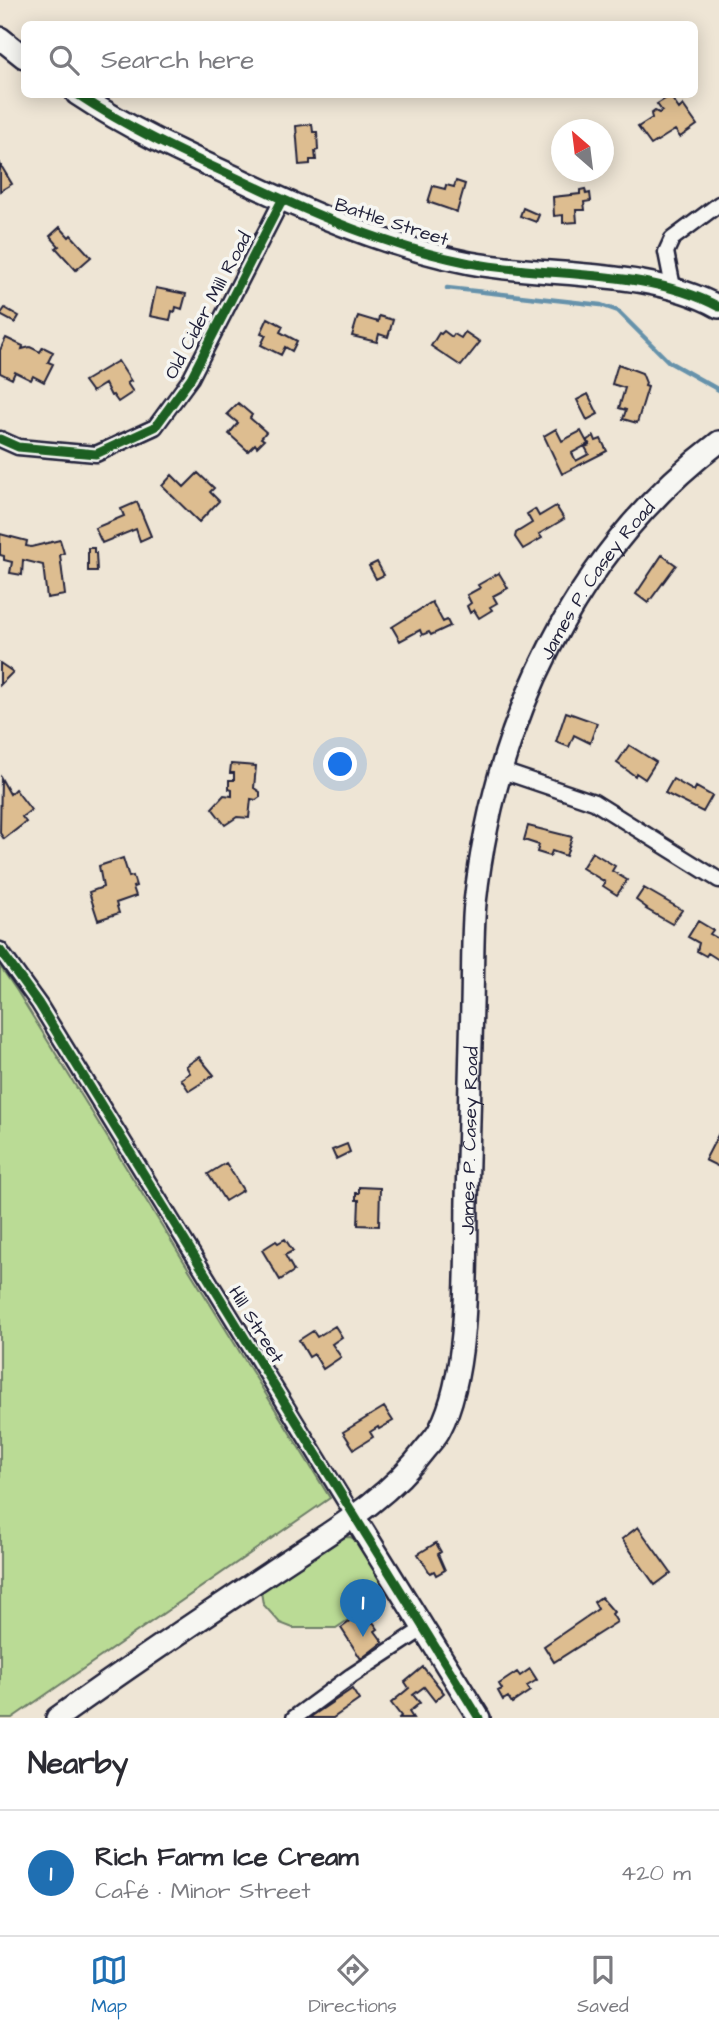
<!DOCTYPE html>
<html lang="en">
<head>
<meta charset="utf-8">
<style>
	:root { --surface:#fff; --page:#f7f7f7; --text:#2b2b33; --muted:#7c7c81; --line:#e1e1e2; --accent:#1f6fb2 }
	body { margin:0; font-family:"Architects Daughter",sans-serif; background:var(--page); color:var(--text) }
	.compass { position:absolute; left:551px; top:119px; width:63px; height:63px; border-radius:50%; background:var(--surface); box-shadow:0 4px 18px #0003; rotate:332deg }
	.you { position:absolute; left:341px; top:765px; width:24px; height:24px; margin:-18px; border:5px solid #fff; border-radius:50%; background:#1a73e8; box-shadow:0 0 0 10px #1a73e833 }
	.badge { display:grid; place-items:center; width:46px; height:46px; border-radius:50%; background:var(--accent); color:#fff; font-size:23px; font-weight:700 }
	.pin { position:absolute; translate:-50% -58px; filter:drop-shadow(0 2px 4px #0008) }
	.pin::after { content:''; position:absolute; top:37px; width:24px; height:21px; background:inherit; clip-path:polygon(0 0,100% 0,50% 100%) }
	.list { margin:0; padding:0; list-style:none }
	h2 { display:flex; justify-content:space-between; align-items:center; height:91px; margin:0; padding:0 28px; font-size:30px }
	h2 small { font-size:23px; font-weight:400; color:var(--muted) }
	.list li { display:grid; grid-template-columns:46px 1fr auto; gap:21px; align-items:center; box-sizing:border-box; height:126px; padding:0 28px; border-top:2px solid var(--line) }
	.list b { display:block; font-size:26px; white-space:nowrap }
	.list p { margin:0; font-size:23px; white-space:nowrap; color:var(--muted) }
	.list em { font-size:23px; font-style:normal; color:var(--muted) }
	.icon { flex:none; width:38px; height:38px; fill:none; stroke:currentColor; stroke-width:2; stroke-linecap:round; stroke-linejoin:round }
	.map { position:relative; flex:none; width:719px; height:1718px; overflow:hidden }
	.search { position:absolute; background:var(--surface); box-shadow:0 4px 18px #0003; left:21px; right:21px; top:21px; height:77px; display:flex; align-items:center; gap:18px; box-sizing:border-box; padding:0 24px; border-radius:10px; color:var(--muted); font-size:26px }
	.sheet { height:217px; background:var(--surface) }
	nav { display:flex; justify-content:space-around; align-items:center; box-sizing:border-box; height:98px; border-top:2px solid var(--line); background:var(--surface); font-size:19px; color:var(--muted) }
	nav a { display:grid; justify-items:center; gap:4px }
	nav .on { color:var(--accent) }
	.map>svg:first-child { display:block }
	.green { fill:#badb95; stroke:#6e7e68; stroke-width:2 }
	.lines { fill:none; stroke-linecap:round; stroke-linejoin:round }
	.stream { stroke:#6692ab; stroke-width:4.5 }
	.building { fill:#ddbd90; stroke:#22223b; stroke-width:2 }
	.street-casing { stroke:#22223b; stroke-width:19 }
	.secondary-casing { stroke:#22223b; stroke-width:26 }
	.street { stroke:#f6f6f2; stroke-width:14 }
	.secondary { stroke:#f6f6f2; stroke-width:21 }
	.cycleway-casing { stroke:#f6f6f2; stroke-width:13 }
	.cycleway { stroke:#1b5e20; stroke-width:9 }
	.labels { text-anchor:middle; stroke-width:7; stroke-linejoin:round; paint-order:stroke }
	.street-label { font-size:19px; fill:#22223b; stroke:#f6f6f2 }
</style>
</head>
<body>
<div class="map">
<svg width="719" height="1718" viewBox="0 0 719 1718">
	<rect width="100%" height="100%" fill="#eee5d5"/>
	<filter id="ink" filterUnits="userSpaceOnUse"><feTurbulence type="fractalNoise" baseFrequency=".0143" numOctaves="2"/><feDisplacementMap in="SourceGraphic" scale="14" xChannelSelector="R" yChannelSelector="G"/><feConvolveMatrix kernelMatrix="1 2 1 2 8 2 1 2 1" color-interpolation-filters="sRGB"/></filter>
	<g filter="url(#ink)">
		<path class="green" d="M0,966L17,991L330,1498L12,1718H0Z
			M350,1537L359,1541L384,1581L380,1595L373,1603L336,1628H293L280,1623L263,1604L261,1592L338,1538Z"/>
		<g class="lines">
			<path class="stream" d="M447,288L601,305L618,311L669,362L719,390"/>
		</g>
		<path class="building" d="M670,96L679,109L683,105L697,125L680,137L675,130L651,145L638,127L652,118L651,114L655,111L659,113L662,111L657,104Z
			M312,124L313,132H317L318,150L315,151L316,160H310V164L299,165L296,126Z
			M0,164L12,184L0,191Z
			M456,181L465,184L457,212L428,202L433,186L445,189L446,185L454,187Z
			M585,189L586,194L590,193L591,201L584,202L585,210H576L577,222L563,223V215L554,216L553,197L580,194V190Z
			M523,208L539,215L536,222L520,216Z
			M60,227L69,237L71,235L91,257L76,270L56,248L59,246L50,236Z
			M156,288L186,294L182,309L176,307L175,312L172,311L170,320L150,316Z
			M5,308L19,316L15,323L0,315Z
			M358,316L378,322L379,316L393,320L388,337L379,334L377,342L352,336Z
			M268,318L283,326L280,332L297,341L292,351L285,347L281,355L261,345L266,335L261,333Z
			M444,331L452,337L454,334L461,338L465,332L480,342L461,366L431,346L439,333L441,334Z
			M6,338L23,346L22,349L30,347L40,352L43,347L53,352L48,362L53,364L44,382L33,376L31,380L15,372L12,379L0,373V350Z
			M118,361L131,381L127,383L133,392L118,402L113,395L111,396L105,384L92,392L84,381Z
			M618,364L642,373L646,383L645,386L648,387L637,423L623,419L626,410L619,408L625,388L612,384Z
			M588,394L598,414L587,420L577,400Z
			M238,403L252,415L250,418L266,432L261,438L264,440L257,447L255,444L248,451L229,434L238,423L227,414Z
			M556,429L562,441L581,431L588,444L572,453L576,461L589,454L585,447L590,445L587,440L594,436L596,441L601,439L607,451L562,474L544,436Z
			M198,473L214,488L210,492L219,501L199,522L162,486L172,475L184,487Z
			M137,502L151,536L140,541L136,529L102,543L95,528L124,516L121,509Z
			M556,506L564,519L539,534L542,538L523,549L515,537L516,533L532,523L527,514L535,509L539,516Z
			M0,534L27,541L26,546L31,547L60,540L64,553L60,555L65,595L47,598L43,565L23,560L22,575L10,573L12,562L4,560V556L0,555Z
			M88,548H94V553H96L97,571H88Z
			M662,555L676,565L648,603L636,594Z
			M377,562L384,575L376,579L369,566Z
			M499,573L508,588L493,596L497,603L490,607L492,610L479,618L474,610L470,613L467,606L471,603L467,595L480,588L478,585Z
			M432,602L443,622L447,620L450,626L431,635L429,632L422,635L420,630L400,641L392,627Z
			M0,663L13,672L0,685Z
			M566,712L597,723L590,743L574,735L569,747L556,742Z
			M629,745L656,762L645,779L636,773L635,776L617,763Z
			M231,764L256,766L254,788L260,792V797L256,800L251,799L249,818L237,817L225,825L212,808L224,795L232,796V790L229,789V780H234V773H230Z
			M1,778L10,794L15,789L31,810L22,817L26,822L4,839L0,833Z
			M673,779L694,791L696,787L712,796L703,812L665,793Z
			M528,826L572,837L566,856L552,851L550,856L537,852L539,845L524,840Z
			M592,852L615,866L612,871L627,880L617,895L603,886L605,882L582,868Z
			M123,858L129,877L133,876L136,886L133,887L136,896L116,903L119,913L98,920L89,892L103,887L99,866Z
			M644,888L682,910L672,924L646,909L647,908L636,900Z
			M698,921L713,930L710,934L719,939V960L708,953L706,956L697,951L699,943L688,937Z
			M199,1057L214,1075L189,1091L181,1079L190,1073L186,1066Z
			M719,1133V1167L705,1160Z
			M347,1144L350,1152L336,1159L332,1150Z
			M226,1163L243,1190L225,1201L208,1174Z
			M359,1187L380,1188L379,1226L358,1225L359,1200H356V1193H359Z
			M285,1239L293,1251L285,1255L294,1271L280,1280L262,1250L276,1241L278,1243Z
			M335,1326L342,1337L332,1344L341,1357L323,1369L314,1354L309,1357L299,1340L313,1331L317,1337Z
			M384,1407L393,1421L379,1429L378,1427L370,1432L373,1437L354,1449L343,1432Z
			M638,1527L671,1573L655,1585L622,1539Z
			M436,1543L441,1552L438,1554L445,1570L436,1575L434,1571L430,1573L418,1554Z
			M601,1597L614,1612L612,1614L617,1622L554,1662L544,1646L598,1609L594,1602Z
			M362,1613L370,1624L373,1622L378,1629L375,1631L383,1642L361,1659L341,1628Z
			M423,1667L444,1693L435,1701L424,1687L413,1695L420,1703L409,1712L413,1718H399L401,1716L391,1703L409,1688L405,1682Z
			M530,1669L537,1680L527,1686L530,1691L512,1703L508,1697L503,1700L498,1691L502,1689L499,1684L517,1672L520,1676Z
			M352,1689L359,1700L333,1718H309Z"/>
		<g class="lines">
			<defs>
				<path id="street" d="M673,287L666,252L672,239L719,204
					M0,439L18,447L96,454L155,427L191,378L282,200
					M499,770L594,802L719,880
					M0,950L39,1004L355,1518
					M294,1718L351,1676L424,1628"/>
				<g id="secondary">
					<path d="M0,38L24,57"/>
					<path d="M77,94C128,128 182,153 237,178C312,214 388,247 470,263C550,278 648,268 719,307"/>
					<path d="M355,1518L479,1718"/>
					<path id="s1" d="M57,1718C127,1668 198,1620 269,1573C326,1534 384,1504 426,1448C431,1442 437,1436 440,1429C470,1372 466,1264 467,1199C469,1134 470,1069 472,1004C473,971 472,936 475,903C494,725 574,552 719,442"/>
				</g>
			</defs>
			<use href="#street" class="street-casing"/>
			<use href="#secondary" class="secondary-casing"/>
			<use href="#street" class="street"/>
			<use href="#secondary" class="secondary"/>
			<defs>
				<path id="cycleway" d="M77,94C128,128 182,153 237,178C312,214 388,247 470,263C550,278 648,268 719,307
					M0,439L18,447L96,454L155,427L191,378L282,200
					M0,950L39,1004L479,1718"/>
			</defs>
			<use href="#cycleway" class="cycleway-casing"/>
			<use href="#cycleway" class="cycleway"/>
		</g>
	</g>
	<g class="labels">
		<g class="street-label">
			<text transform="translate(392 221) rotate(18)" y="7">Battle Street</text>
			<text transform="translate(207 305) rotate(-62)" y="7">Old Cider Mill Road</text>
			<text dy="7" stroke="none"><textPath href="#s1" startOffset="1362">James P. Casey Road</textPath></text>
			<text dy="7" stroke="none"><textPath href="#s1" startOffset="774">James P. Casey Road</textPath></text>
			<text transform="translate(257 1324) rotate(58)" y="7">Hill Street</text>
		</g>
	</g>
</svg>
<svg class="compass" viewBox="-18 -18 36 36"><path d="M0-13l5 13h-10z" fill="#e53935"/><path d="M0 13l5-13h-10z" fill="#7c7c81"/></svg>
<div class="you"></div>
<div class="pin badge" style="left:363px;top:1637px">1</div>
<div class="search"><svg class="icon" aria-label="search" viewBox="0 0 24 24"><circle cx="10" cy="10" r="6"/><path d="M15 15l6 6"/></svg>Search here</div>
</div>
<section class="sheet">
<h2>Nearby<small></small></h2>
<ul class="list">
<li><span class="badge">1</span><div><b>Rich Farm Ice Cream</b><p>Café · Minor Street</p></div><em>420 m</em></li>
</ul>
</section>
<nav>
<a class="on"><svg class="icon" aria-label="map" viewBox="0 0 24 24"><path d="M3 6l6-2 6 2 6-2v14l-6 2-6-2-6 2zM9 4v14M15 6v14"/></svg>Map</a>
<a><svg class="icon" aria-label="directions" viewBox="0 0 24 24"><path d="M12 3l9 9-9 9-9-9zM9 14v-3h6M13 9l2 2-2 2"/></svg>Directions</a>
<a><svg class="icon" aria-label="saved" viewBox="0 0 24 24"><path d="M7 4h10v16l-5-4-5 4z"/></svg>Saved</a>
</nav>
</body>
</html>
